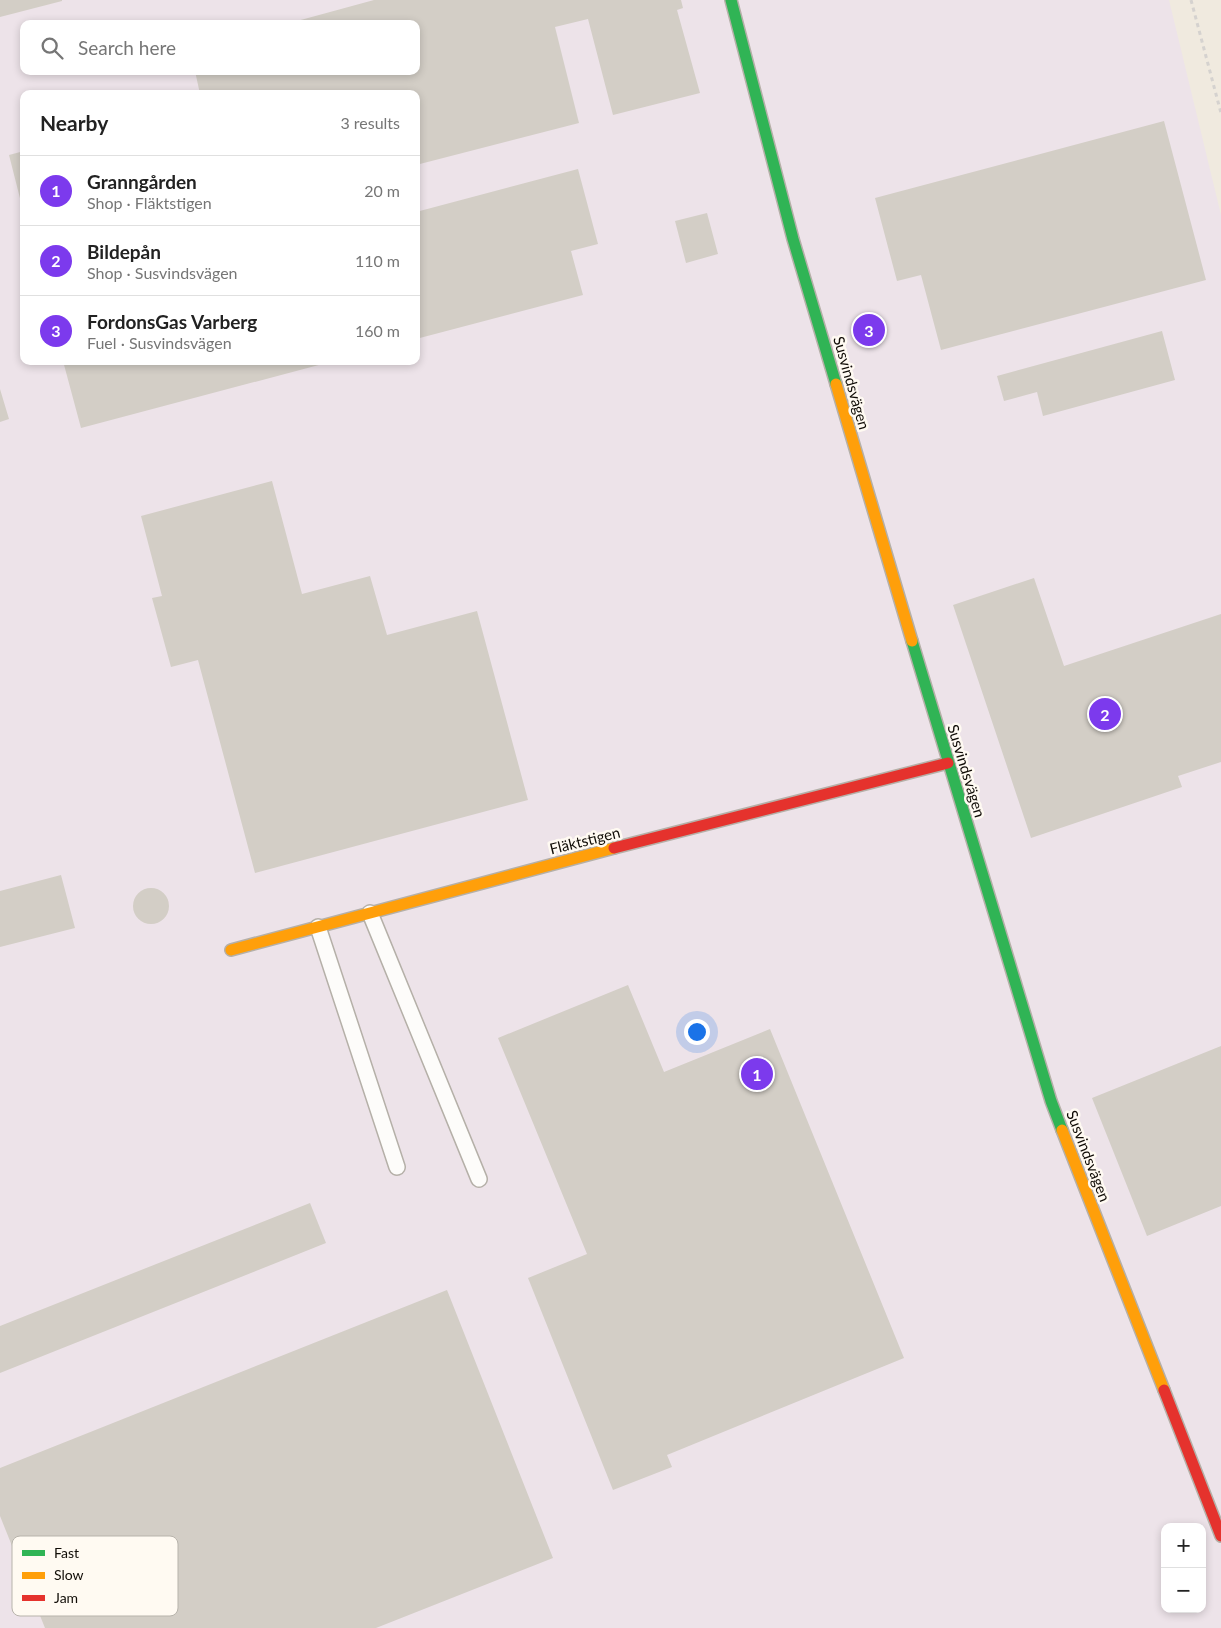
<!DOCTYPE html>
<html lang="en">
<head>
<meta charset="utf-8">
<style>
	:root { --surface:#fff; --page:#f6f6f6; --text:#222; --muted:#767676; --line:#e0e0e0; --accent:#7c3aed }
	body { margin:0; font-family:Lato,sans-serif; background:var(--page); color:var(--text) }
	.controls { position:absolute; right:15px; bottom:15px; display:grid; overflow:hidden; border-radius:10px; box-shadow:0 2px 8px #0003 }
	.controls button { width:45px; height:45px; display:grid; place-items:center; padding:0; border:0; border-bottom:1px solid var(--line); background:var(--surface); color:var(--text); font:25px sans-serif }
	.you { position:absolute; left:696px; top:1031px; width:18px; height:18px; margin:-12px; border:4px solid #fff; border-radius:50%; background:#1a73e8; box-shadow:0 0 0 8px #1a73e833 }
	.badge { display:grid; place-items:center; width:32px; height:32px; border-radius:50%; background:var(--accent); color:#fff; font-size:16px; font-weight:700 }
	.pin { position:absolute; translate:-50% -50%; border:2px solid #fff; box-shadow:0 1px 5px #0006 }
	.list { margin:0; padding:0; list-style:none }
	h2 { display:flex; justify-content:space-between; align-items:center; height:65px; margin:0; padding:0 20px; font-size:21px }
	h2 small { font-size:16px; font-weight:400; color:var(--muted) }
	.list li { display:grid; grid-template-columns:32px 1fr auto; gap:15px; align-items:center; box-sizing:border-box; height:70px; padding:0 20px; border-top:1px solid var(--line) }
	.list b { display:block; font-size:19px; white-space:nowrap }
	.list p { margin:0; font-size:16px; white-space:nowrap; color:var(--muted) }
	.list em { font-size:16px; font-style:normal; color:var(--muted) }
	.icon { flex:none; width:28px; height:28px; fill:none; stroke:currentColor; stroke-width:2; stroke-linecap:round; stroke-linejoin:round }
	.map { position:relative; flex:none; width:1221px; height:1628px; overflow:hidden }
	.search { position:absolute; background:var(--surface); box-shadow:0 2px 8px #0003; left:20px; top:20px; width:400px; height:55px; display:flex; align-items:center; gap:12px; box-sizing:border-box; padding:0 18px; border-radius:10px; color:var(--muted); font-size:19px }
	.panel { position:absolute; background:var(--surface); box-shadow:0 2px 8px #0003; left:20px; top:90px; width:400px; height:275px; border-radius:10px }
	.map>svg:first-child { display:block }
	.industrial { fill:#ede3e9; fill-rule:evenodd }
	.building { fill:#d3cec6 }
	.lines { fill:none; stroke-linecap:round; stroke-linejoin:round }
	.lane-casing { stroke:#b5b0a8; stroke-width:18 }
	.fast-casing { stroke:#b5b0a8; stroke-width:14 }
	.slow-casing { stroke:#b5b0a8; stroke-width:14 }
	.jam-casing { stroke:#b5b0a8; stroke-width:14 }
	.path { stroke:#d5d2cf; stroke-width:3; stroke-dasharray:4 4; stroke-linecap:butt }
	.lane { stroke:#fdfcfa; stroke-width:15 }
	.fast { stroke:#30b455; stroke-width:11 }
	.slow { stroke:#ff9f0a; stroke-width:11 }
	.jam { stroke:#e5322d; stroke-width:11 }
	.labels { text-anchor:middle; stroke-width:5; stroke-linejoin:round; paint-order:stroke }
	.street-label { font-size:15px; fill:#100c06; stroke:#fffaf2 }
	.key { fill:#fffaf2; stroke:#b7b3ab; stroke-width:1 }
	.key-label { font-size:14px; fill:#100c06 }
</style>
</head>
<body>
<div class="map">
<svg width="1221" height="1628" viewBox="0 0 1221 1628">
	<rect width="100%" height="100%" fill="#f0eadf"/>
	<path class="industrial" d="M0,0H1169L1221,215V1628H0ZM24,24H416V71H24ZM24,94H416V361H24ZM1165,1527H1202V1609H1165Z"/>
	<path class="building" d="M0,0H62V1L0,17Z
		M374,0H681L683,8L677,10L700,93L613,115L588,19L555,27L579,123L416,165V94H200L195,71H416V24H286Z
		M1164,121L1206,280L941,350L921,275L897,281L875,198Z
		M24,151V210H23L9,155Z
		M578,169L598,244L571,251L583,295L416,339V212Z
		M707,213L718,254L686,263L675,221Z
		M1162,331L1175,380L1043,416L1037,392L1004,401L997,376Z
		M63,361H330V362L81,428Z
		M0,389L9,419L0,422Z
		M272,481L302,594L370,576L387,635L477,611L528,800L255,873L198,660L171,667L152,598L162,596L141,516Z
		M1034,578L1064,666L1221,614V762L1178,776L1182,787L1031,838L953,605Z
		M61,875L75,928L0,947V891Z
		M133 906a18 18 0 1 1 36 0a18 18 0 1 1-36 0Z
		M628,985L664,1072L770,1029L904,1358L667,1455L672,1467L613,1490L528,1278L587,1254L498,1038Z
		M1221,1046V1206L1147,1236L1092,1098Z
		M310,1203L326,1243L0,1373V1326Z
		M447,1290L553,1558L376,1628H45L0,1516V1468Z"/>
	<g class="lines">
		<defs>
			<path id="lane" d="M370,913L479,1179
				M318,927L397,1167"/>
			<path id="fast" d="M731,0L793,239L836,384
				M912,641L1051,1101L1062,1130"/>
			<path id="slow" d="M836,384L912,641
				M231,950L614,848
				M1062,1130L1164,1390"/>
			<path id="jam" d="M614,848L948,763
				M1164,1390L1221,1536"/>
		</defs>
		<use href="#lane" class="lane-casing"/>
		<use href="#fast" class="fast-casing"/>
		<use href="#slow" class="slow-casing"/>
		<use href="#jam" class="jam-casing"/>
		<path class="path" d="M1191,0L1221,113"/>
		<use href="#lane" class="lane"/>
		<use href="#fast" class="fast"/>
		<use href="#slow" class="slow"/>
		<use href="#jam" class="jam"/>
	</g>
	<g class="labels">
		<g class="street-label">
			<text transform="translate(851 383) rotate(74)" y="5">Susvindsvägen</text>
			<text transform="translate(966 771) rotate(73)" y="5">Susvindsvägen</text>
			<text transform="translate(585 841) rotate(-14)" y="5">Fläktstigen</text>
			<text transform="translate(1088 1156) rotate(69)" y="5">Susvindsvägen</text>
		</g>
	</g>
	<rect x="12" y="1536" width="166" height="80" rx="8" class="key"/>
	<rect x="22" y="1550" width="23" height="6" fill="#30b455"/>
	<rect x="22" y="1572" width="23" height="7" fill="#ff9f0a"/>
	<rect x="22" y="1595" width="23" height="6" fill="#e5322d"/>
	<g class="key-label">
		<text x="54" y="1558">Fast</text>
		<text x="54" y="1580">Slow</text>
		<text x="54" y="1603">Jam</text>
	</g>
</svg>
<div class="controls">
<button>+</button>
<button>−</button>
</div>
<div class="you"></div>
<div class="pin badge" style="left:757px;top:1074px">1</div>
<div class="pin badge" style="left:1105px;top:714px">2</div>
<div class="pin badge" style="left:869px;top:330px">3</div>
<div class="search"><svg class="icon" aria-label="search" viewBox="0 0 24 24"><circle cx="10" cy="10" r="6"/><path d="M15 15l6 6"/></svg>Search here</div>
<section class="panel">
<h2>Nearby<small>3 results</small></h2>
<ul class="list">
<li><span class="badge">1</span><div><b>Granngården</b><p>Shop · Fläktstigen</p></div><em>20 m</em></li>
<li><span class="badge">2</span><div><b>Bildepån</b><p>Shop · Susvindsvägen</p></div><em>110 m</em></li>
<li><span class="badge">3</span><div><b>FordonsGas Varberg</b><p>Fuel · Susvindsvägen</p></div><em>160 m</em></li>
</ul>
</section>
</div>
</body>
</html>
